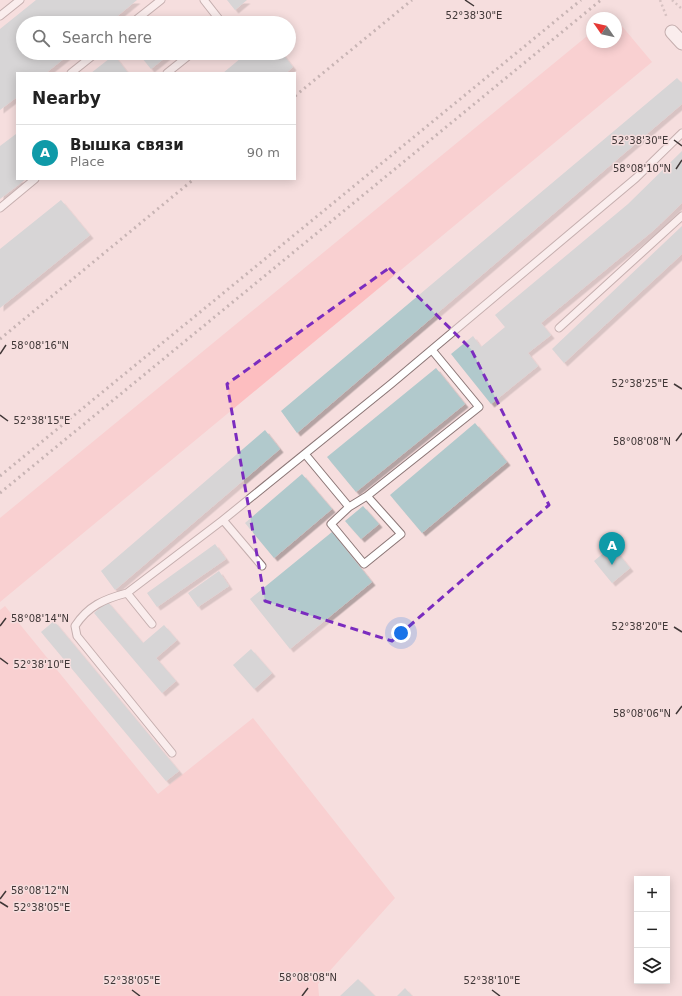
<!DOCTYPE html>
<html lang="en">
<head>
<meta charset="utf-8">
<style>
	:root { --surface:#fff; --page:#f2f2f2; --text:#222; --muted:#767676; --line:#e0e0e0; --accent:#0f766e }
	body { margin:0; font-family:"DejaVu Sans",sans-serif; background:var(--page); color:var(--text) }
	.controls { position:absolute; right:12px; bottom:12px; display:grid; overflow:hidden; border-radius:0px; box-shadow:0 2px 10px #0003 }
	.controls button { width:36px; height:36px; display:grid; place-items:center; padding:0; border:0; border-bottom:1px solid var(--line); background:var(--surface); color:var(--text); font:20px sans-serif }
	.compass { position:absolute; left:586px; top:12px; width:36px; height:36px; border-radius:50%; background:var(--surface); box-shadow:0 2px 10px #0003; rotate:304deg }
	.you { position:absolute; left:401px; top:633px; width:14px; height:14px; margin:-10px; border:3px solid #fff; border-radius:50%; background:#1a73e8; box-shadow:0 0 0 6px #1a73e833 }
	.badge { display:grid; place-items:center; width:26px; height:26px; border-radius:50%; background:var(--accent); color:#fff; font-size:13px; font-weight:700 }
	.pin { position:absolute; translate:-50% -33px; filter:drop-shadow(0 1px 2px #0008) }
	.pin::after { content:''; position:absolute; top:21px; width:14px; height:12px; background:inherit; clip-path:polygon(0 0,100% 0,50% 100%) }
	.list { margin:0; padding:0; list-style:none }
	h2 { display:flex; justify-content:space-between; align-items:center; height:52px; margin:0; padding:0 16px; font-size:17px }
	h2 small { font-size:13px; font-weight:400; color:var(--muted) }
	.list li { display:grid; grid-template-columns:26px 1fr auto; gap:12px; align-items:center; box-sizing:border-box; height:56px; padding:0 16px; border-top:1px solid var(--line) }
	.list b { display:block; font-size:15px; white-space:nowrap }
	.list p { margin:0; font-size:13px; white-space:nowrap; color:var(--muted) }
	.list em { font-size:13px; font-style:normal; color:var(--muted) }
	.icon { flex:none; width:22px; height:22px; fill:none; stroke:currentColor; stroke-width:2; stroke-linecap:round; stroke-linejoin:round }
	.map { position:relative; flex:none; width:682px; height:996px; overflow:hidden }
	.search { position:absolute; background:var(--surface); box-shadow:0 2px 10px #0003; left:16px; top:16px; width:280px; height:44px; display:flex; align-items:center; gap:10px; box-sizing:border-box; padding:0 14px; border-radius:22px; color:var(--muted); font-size:15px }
	.panel { position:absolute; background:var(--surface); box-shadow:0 2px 10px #0003; left:16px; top:72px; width:280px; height:108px; border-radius:0px }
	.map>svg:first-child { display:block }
	.green { fill:#fdbec0 }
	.building { fill:#b1c9cc; filter:url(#shadow) }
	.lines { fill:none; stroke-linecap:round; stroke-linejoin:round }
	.service-casing { stroke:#8b7676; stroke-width:9 }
	.minor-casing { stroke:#8b7676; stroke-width:15 }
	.path { stroke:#b29f9f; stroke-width:2.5; stroke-dasharray:2 3; stroke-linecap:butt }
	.service { stroke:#fff; stroke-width:7 }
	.minor { stroke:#fff; stroke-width:13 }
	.rail { stroke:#918181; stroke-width:3; stroke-dasharray:2 4; stroke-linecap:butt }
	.marked { fill:none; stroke:#7b2cbf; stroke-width:3; stroke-dasharray:8 5; stroke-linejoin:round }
	.ticks { fill:none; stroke:#403737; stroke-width:1.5 }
	.ticks-label { font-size:10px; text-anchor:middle; fill:#403737; stroke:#f6dede; stroke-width:3; stroke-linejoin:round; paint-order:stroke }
</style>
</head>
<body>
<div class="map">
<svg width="682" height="996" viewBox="0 0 682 996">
	<defs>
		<filter id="shadow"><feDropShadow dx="3.5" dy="3.5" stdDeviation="0" flood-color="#0004"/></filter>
	</defs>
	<rect width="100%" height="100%" fill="#f6dede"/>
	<path class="green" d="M616,19L652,62L0,602V518L592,32V42H616Z
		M5,606L158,794L253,718L395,898L318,984L319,996H0V610Z"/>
	<path class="building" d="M36,0H137L109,23H23V53H71L46,73H17V97L0,110V29Z
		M227,0H247L235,10Z
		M160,16L165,23H150Z
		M138,53H171L151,69Z
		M247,53H282L293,67L286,73H223Z
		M114,55L128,73H91Z
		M677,78L682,83V104L297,433L281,411Z
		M16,134L17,179H26L0,199V146Z
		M682,151V203L654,230L541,323L551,335L528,353L538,366L491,404L451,354L473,336L481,347L505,327L495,315L628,204Z
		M61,200L90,235L0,308V249Z
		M682,226V254L564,363L552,349Z
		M436,368L465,404L356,492L327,457Z
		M475,423L507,462L422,533L390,495Z
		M265,430L280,449L115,590L101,571Z
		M302,474L332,509L274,558L245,523Z
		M363,506L379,524L361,539L345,521Z
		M332,532L372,582L290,649L250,599Z
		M215,544L226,559L157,607L147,593Z
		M612,546L630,568L612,583L594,561Z
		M219,571L229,586L198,607L188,593Z
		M107,601L143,643L164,625L177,640L156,658L176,681L162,693L94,613Z
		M54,621L179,771L166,781L41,632Z
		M251,649L272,673L254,689L233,665Z
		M358,979L375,996H340Z
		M405,988L412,996H397Z"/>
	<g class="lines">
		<defs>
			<path id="service" d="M204,0L222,23
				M0,16L20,0
				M132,23L161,0
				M71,73L96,53
				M167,73L192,53
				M0,208L35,179
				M559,328L682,216
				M305,454L349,507L331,524L364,564L401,534L367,496L349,507
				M367,496L479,407L432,350
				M223,520L262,566
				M127,593L152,624
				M172,753L77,636L75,626C88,606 104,599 127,593L223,520L391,384L636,178L682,133"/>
			<path id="minor" d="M672,32L682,43"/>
		</defs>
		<use href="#service" class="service-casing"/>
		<use href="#minor" class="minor-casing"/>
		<path class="path" d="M660,0L667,18
			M672,0L682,9"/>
		<use href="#service" class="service"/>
		<use href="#minor" class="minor"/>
		<path class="rail" d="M295,96L412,0
			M0,339L194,179
			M0,476L581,0
			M0,493L601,0"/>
	</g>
	<path d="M0 0H682V996H0ZM389,268L471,349L549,505L392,641L265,601L227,384Z" fill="#f6dede" fill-opacity=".55" fill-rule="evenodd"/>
	<path class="marked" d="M389,268L471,349L549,505L392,641L265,601L227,384Z"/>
	<path class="ticks" d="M465,0L474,6M674,140L682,146M676,169L682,160M0,354L6,345M674,384L682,389M0,415L8,421M676,441L682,433M0,626L6,618M674,627L682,632M0,658L8,664M676,714L682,706M0,899L6,891M0,902L8,907M132,990L140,996M492,990L500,996M302,996L308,988"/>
	<g class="ticks-label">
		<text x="474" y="19">52°38'30"E</text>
		<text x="640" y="144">52°38'30"E</text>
		<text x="642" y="172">58°08'10"N</text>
		<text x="40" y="349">58°08'16"N</text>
		<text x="640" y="387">52°38'25"E</text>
		<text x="42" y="424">52°38'15"E</text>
		<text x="642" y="445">58°08'08"N</text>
		<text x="40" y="622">58°08'14"N</text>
		<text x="640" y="630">52°38'20"E</text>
		<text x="42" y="668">52°38'10"E</text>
		<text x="642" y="717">58°08'06"N</text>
		<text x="40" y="894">58°08'12"N</text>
		<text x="42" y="911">52°38'05"E</text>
		<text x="308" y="981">58°08'08"N</text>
		<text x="132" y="984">52°38'05"E</text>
		<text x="492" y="984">52°38'10"E</text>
	</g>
</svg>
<div class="controls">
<button>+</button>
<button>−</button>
<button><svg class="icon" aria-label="layers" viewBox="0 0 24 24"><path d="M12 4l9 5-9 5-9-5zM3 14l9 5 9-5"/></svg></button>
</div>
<svg class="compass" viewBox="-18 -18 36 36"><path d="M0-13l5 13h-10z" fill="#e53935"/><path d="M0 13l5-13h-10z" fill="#767676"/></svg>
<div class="you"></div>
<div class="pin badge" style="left:612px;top:565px;background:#0f9aa8">A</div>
<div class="search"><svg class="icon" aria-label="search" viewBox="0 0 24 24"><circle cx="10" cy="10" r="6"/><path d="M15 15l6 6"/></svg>Search here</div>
<section class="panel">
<h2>Nearby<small></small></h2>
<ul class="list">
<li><span class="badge" style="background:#0f9aa8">A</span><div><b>Вышка связи</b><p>Place</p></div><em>90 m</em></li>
</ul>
</section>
</div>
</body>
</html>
